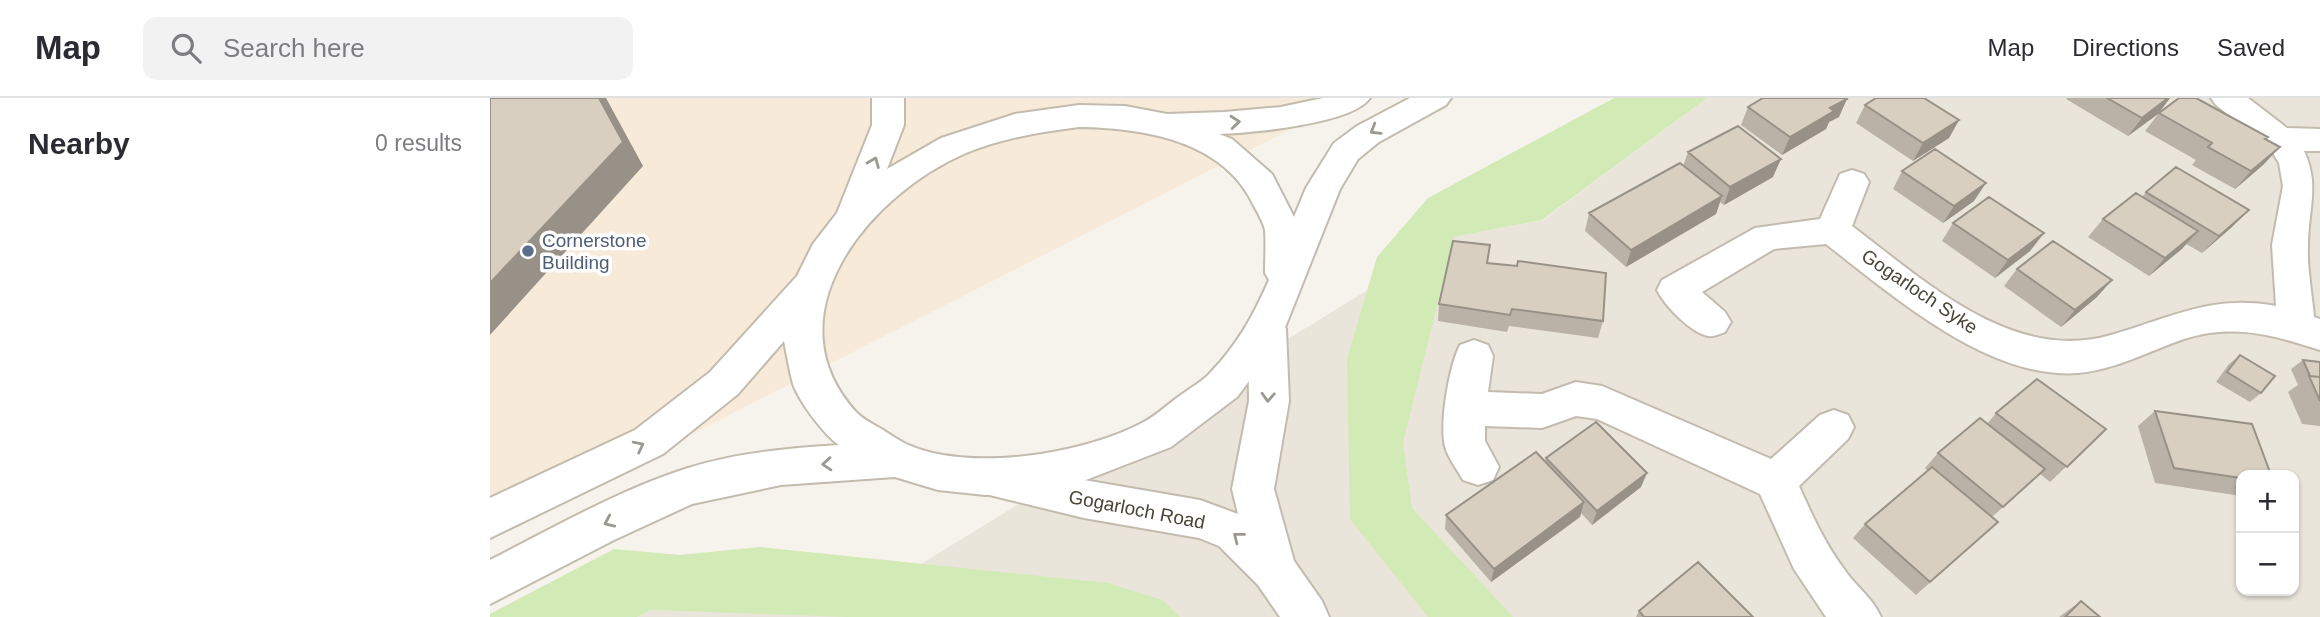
<!DOCTYPE html>
<html lang="en">
<head>
<meta charset="utf-8">
<style>
	:root { --surface:#fff; --page:#f2f2f3; --text:#2b2b33; --muted:#7c7c81; --line:#e1e1e2 }
	body { margin:0; font-family:Arial,sans-serif; background:var(--page); color:var(--text) }
	.controls { position:absolute; right:21px; bottom:21px; display:grid; overflow:hidden; border-radius:14px; box-shadow:0 2px 5px #0004 }
	.controls button { width:63px; height:63px; display:grid; place-items:center; padding:0; border:0; border-bottom:2px solid var(--line); background:var(--surface); color:var(--text); font:35px sans-serif }
	.list { margin:0; padding:0; list-style:none }
	h2 { display:flex; justify-content:space-between; align-items:center; height:91px; margin:0; padding:0 28px; font-size:30px }
	h2 small { font-size:23px; font-weight:400; color:var(--muted) }
	.icon { flex:none; width:38px; height:38px; fill:none; stroke:currentColor; stroke-width:2; stroke-linecap:round; stroke-linejoin:round }
	.map { position:relative; flex:none; width:1830px; height:519px; overflow:hidden }
	header { display:flex; align-items:center; gap:42px; box-sizing:border-box; height:98px; padding:0 35px; background:var(--surface); border-bottom:2px solid var(--line) }
	header strong { font-size:33px }
	nav { display:flex; gap:38px; margin-inline-start:auto; font-size:24px }
	.search { width:490px; height:63px; background:var(--page); display:flex; align-items:center; gap:18px; box-sizing:border-box; padding:0 24px; border-radius:14px; color:var(--muted); font-size:26px }
	main { display:flex }
	aside { flex:1; background:var(--surface) }
	.map>svg:first-child { display:block }
	.residential { fill:#eae5da; fill-rule:evenodd }
	.commercial { fill:#f7ead8 }
	.green { fill:#d2eab5 }
	.lines { fill:none; stroke-linecap:round; stroke-linejoin:round }
	.minor-casing { stroke:#c2bbae; stroke-width:4 }
	.tertiary-casing { stroke:#c2bbae; stroke-width:4 }
	.minor { fill:#fff; fill-rule:evenodd }
	.tertiary { fill:#fff; fill-rule:evenodd }
	.wall { fill:#bab2a6 }
	.shaded-wall { fill:#979187 }
	.building { fill:#d8cfc1; stroke:#979187; stroke-width:2 }
	.oneway { stroke:#9c9892 }
	.service-dot { fill:#5c6f8a; stroke:#fff; stroke-width:2.5 }
	.labels { text-anchor:middle; stroke-width:7; stroke-linejoin:round; paint-order:stroke }
	.service-label { font-size:19px; fill:#4e5e75; stroke:#fff; text-anchor:start }
	.street-label { font-size:19px; fill:#4b4439; stroke:#fff }
</style>
</head>
<body>
<header>
<strong>Map</strong>
<div class="search"><svg class="icon" aria-label="search" viewBox="0 0 24 24"><circle cx="10" cy="10" r="6"/><path d="M15 15l6 6"/></svg>Search here</div>
<nav><a>Map</a><a>Directions</a><a>Saved</a></nav>
</header>
<main>
<aside>
<h2>Nearby<small>0 results</small></h2>
<ul class="list">
</ul>
</aside>
<div class="map">
<svg width="1830" height="519" viewBox="0 0 1830 519">
	<rect width="100%" height="100%" fill="#f6f3ec"/>
	<path class="residential" d="M1217,0H1830V519H147L161,512L348,517L964,139L1053,122ZM1751,377H1804V493H1751Z"/>
	<path class="commercial" d="M0,0H862L129,373L0,433Z"/>
	<path class="green" d="M1124,0H1217L1052,122L964,139L913,345L922,410L1023,519H938L860,421L857,261L887,159L938,100Z
		M270,449L618,485L672,502L690,519H358L161,512L147,519H0V516L124,451L190,457Z"/>
	<g class="lines">
		<defs>
			<path id="minor" d="M1721,0H1758L1797,30L1830,31V53H1814C1830,87 1818,111 1818,148C1817,171 1822,195 1824,219L1830,221V252C1784,237 1743,225 1694,241C1659,253 1625,272 1588,275C1498,282 1402,197 1336,146L1284,151L1212,194L1235,214L1241,224L1235,234C1229,236 1224,239 1218,238C1200,234 1175,208 1167,192L1172,182L1265,130L1330,121L1350,76L1362,72L1374,76L1379,84L1362,128C1435,183 1523,266 1621,237C1680,220 1722,196 1786,208L1782,147L1793,88L1789,65L1779,49L1726,7Z
				M777,216L790,220L796,231L799,303L784,391L804,463L832,503L839,519H790L768,487L729,448L709,440L594,420L483,393L477,380L483,367L498,362L594,382L710,402L748,416L742,391L759,303L758,231L764,220Z
				M984,242L998,247L1003,258L998,294L1052,296L1086,284L1112,288L1281,361L1330,317L1344,312L1358,317L1364,329L1358,341L1309,388C1322,417 1335,446 1354,471C1366,489 1382,499 1391,519H1336L1304,471L1270,396L1107,321L1086,318L1052,330L995,328V343L1009,369L1003,382L988,387L973,382C967,371 955,356 954,343C951,319 959,269 970,247Z"/>
			<path id="tertiary" d="M382,0H414V27L397,71L451,40L525,16L589,7L635,8L677,16L734,14L791,9L833,0H880C863,26 760,35 729,36L742,41L782,76L804,119L816,90L844,45L867,28L920,0H961L956,7L889,44L868,61L850,91L790,242L747,299L681,349L583,387L495,397L448,392L405,379L291,387L202,406L124,442L0,506V462C63,430 127,393 195,371C244,355 298,350 349,347C334,337 309,303 303,286C299,272 297,257 294,243L248,296L173,356L0,440V400L145,332L220,274L307,178L323,146L347,115L382,27ZM589,29C653,30 734,42 764,108C768,115 773,124 775,132C776,146 775,161 775,175L779,182C763,218 748,246 720,275C712,284 700,290 691,297C678,306 666,318 652,325C593,356 479,375 416,346C408,342 401,337 393,332C385,327 374,322 367,315C277,218 380,96 476,55C513,40 550,34 589,29Z"/>
		</defs>
		<use href="#minor" class="minor-casing"/>
		<use href="#tertiary" class="tertiary-casing"/>
		<use href="#minor" class="minor"/>
		<use href="#tertiary" class="tertiary"/>
	</g>
	<path class="wall" d="M1577,0H1680L1668,16L1638,38L1576,1Z
		M1375,7L1469,22L1459,40L1423,63L1366,25Z
		M1258,9L1349,19L1339,24L1336,31L1292,57L1251,27Z
		M1669,15L1776,42L1790,49L1773,67L1745,91L1702,67L1706,62L1655,33Z
		M1198,54L1283,79L1234,107L1230,104L1226,116L1136,169L1095,133L1099,115L1193,68Z
		M1412,73L1484,103L1453,125L1403,91Z
		M1656,94L1742,129L1712,155L1696,146L1659,178L1598,139L1613,121L1652,99Z
		M1463,125L1554,135L1540,153L1505,180L1452,143Z
		M998,165L1113,223L1108,240L1019,228L1017,234L948,223L949,206Z
		M1527,171L1607,199L1571,229L1514,188Z
		M1750,257L1771,295L1760,304L1726,284L1739,266Z
		M1813,262L1830,264V328L1812,326L1798,294L1808,287L1801,271Z
		M1665,313L1751,377V398L1665,385L1648,328Z
		M1506,315L1616,331L1560,384L1550,376L1502,419L1508,424L1426,497L1363,440L1375,426L1438,373L1435,370L1448,355L1497,326Z
		M1056,360L1151,389L1102,427L1091,415L1090,419L1001,484L955,431L956,417L1055,363Z
		M1591,503L1610,519H1569L1573,516Z
		M1149,513L1263,519H1146Z"/>
	<path class="shaded-wall" d="M109,0H116L153,68L0,237V185Z
		M1678,0H1680L1668,16L1638,38L1652,20Z
		M1357,1L1349,19L1339,24L1336,31L1292,57L1300,39L1340,10Z
		M1469,22L1459,40L1423,63L1433,45Z
		M1790,49L1773,67L1745,91L1761,73Z
		M1291,61L1283,79L1234,107L1240,89Z
		M1496,85L1484,103L1453,125L1464,108Z
		M1232,98L1226,116L1136,169L1141,152Z
		M1759,112L1742,129L1712,155L1729,138Z
		M1708,133L1692,151L1659,178L1675,160Z
		M1554,135L1540,153L1505,180L1518,162Z
		M1622,182L1607,199L1571,229L1585,212Z
		M1157,375L1151,389L1102,427L1107,413Z
		M1094,404L1090,419L1001,484L1004,471Z"/>
	<path class="building" d="M0,0H109L133,44L0,185Z
		M1273,0H1356L1357,1L1340,10L1344,13L1300,39L1258,9Z
		M1386,0H1434L1469,22L1433,45L1375,7Z
		M1617,0H1678L1652,20Z
		M1689,0H1706L1778,39L1775,41L1790,49L1761,73L1718,49L1722,45L1669,15Z
		M1248,28L1291,61L1240,89L1198,54Z
		M1445,51L1496,85L1464,108L1412,73Z
		M1190,65L1232,98L1141,152L1099,115Z
		M1686,69L1759,112L1729,138L1656,94Z
		M1646,95L1708,133L1675,160L1613,121Z
		M1499,99L1554,135L1518,162L1463,125Z
		M963,143L1000,147L997,165L1027,168L1028,163L1116,175L1113,223L1022,211L1020,217L949,206Z
		M1563,143L1622,182L1585,212L1527,171Z
		M1750,257L1785,278L1771,295L1737,274Z
		M1813,262L1830,264V279L1820,278Z
		M1819,278L1830,279V303Z
		M1547,281L1616,331L1577,369L1506,315Z
		M1665,313L1762,326L1781,377H1751V380L1684,370Z
		M1490,320L1555,371L1513,409L1448,355Z
		M1106,324L1157,375L1107,413L1056,360Z
		M1046,354L1094,404L1004,471L956,417Z
		M1442,369L1508,424L1440,484L1375,426Z
		M1208,464L1263,519H1154L1149,513Z
		M1591,503L1610,519H1575Z"/>
	<defs><path id="oneway-chevron" d="M-2-3.5L2.5 0L-2 3.5" fill="none" stroke-width="1.6" stroke-linecap="round" stroke-linejoin="round" transform="scale(1.75)"/></defs>
	<g class="oneway">
		<use href="#oneway-chevron" transform="translate(745 24) rotate(-5)"/>
		<use href="#oneway-chevron" transform="translate(885 32) rotate(149)"/>
		<use href="#oneway-chevron" transform="translate(384 64) rotate(-68)"/>
		<use href="#oneway-chevron" transform="translate(778 299) rotate(93)"/>
		<use href="#oneway-chevron" transform="translate(149 348) rotate(-27)"/>
		<use href="#oneway-chevron" transform="translate(337 366) rotate(176)"/>
		<use href="#oneway-chevron" transform="translate(119 424) rotate(156)"/>
		<use href="#oneway-chevron" transform="translate(748 439) rotate(-142)"/>
	</g>
	<circle class="service-dot" cx="38" cy="153" r="7"/>
	<g class="labels">
		<g class="service-label">
			<text x="52" y="149">Cornerstone<tspan x="52" dy="22">Building</tspan></text>
		</g>
		<g class="street-label">
			<text transform="translate(1430 193) rotate(34)" y="7">Gogarloch Syke</text>
			<text transform="translate(647 411) rotate(11)" y="7">Gogarloch Road</text>
		</g>
	</g>
</svg>
<div class="controls">
<button>+</button>
<button>−</button>
</div>
</div>
</main>
</body>
</html>
